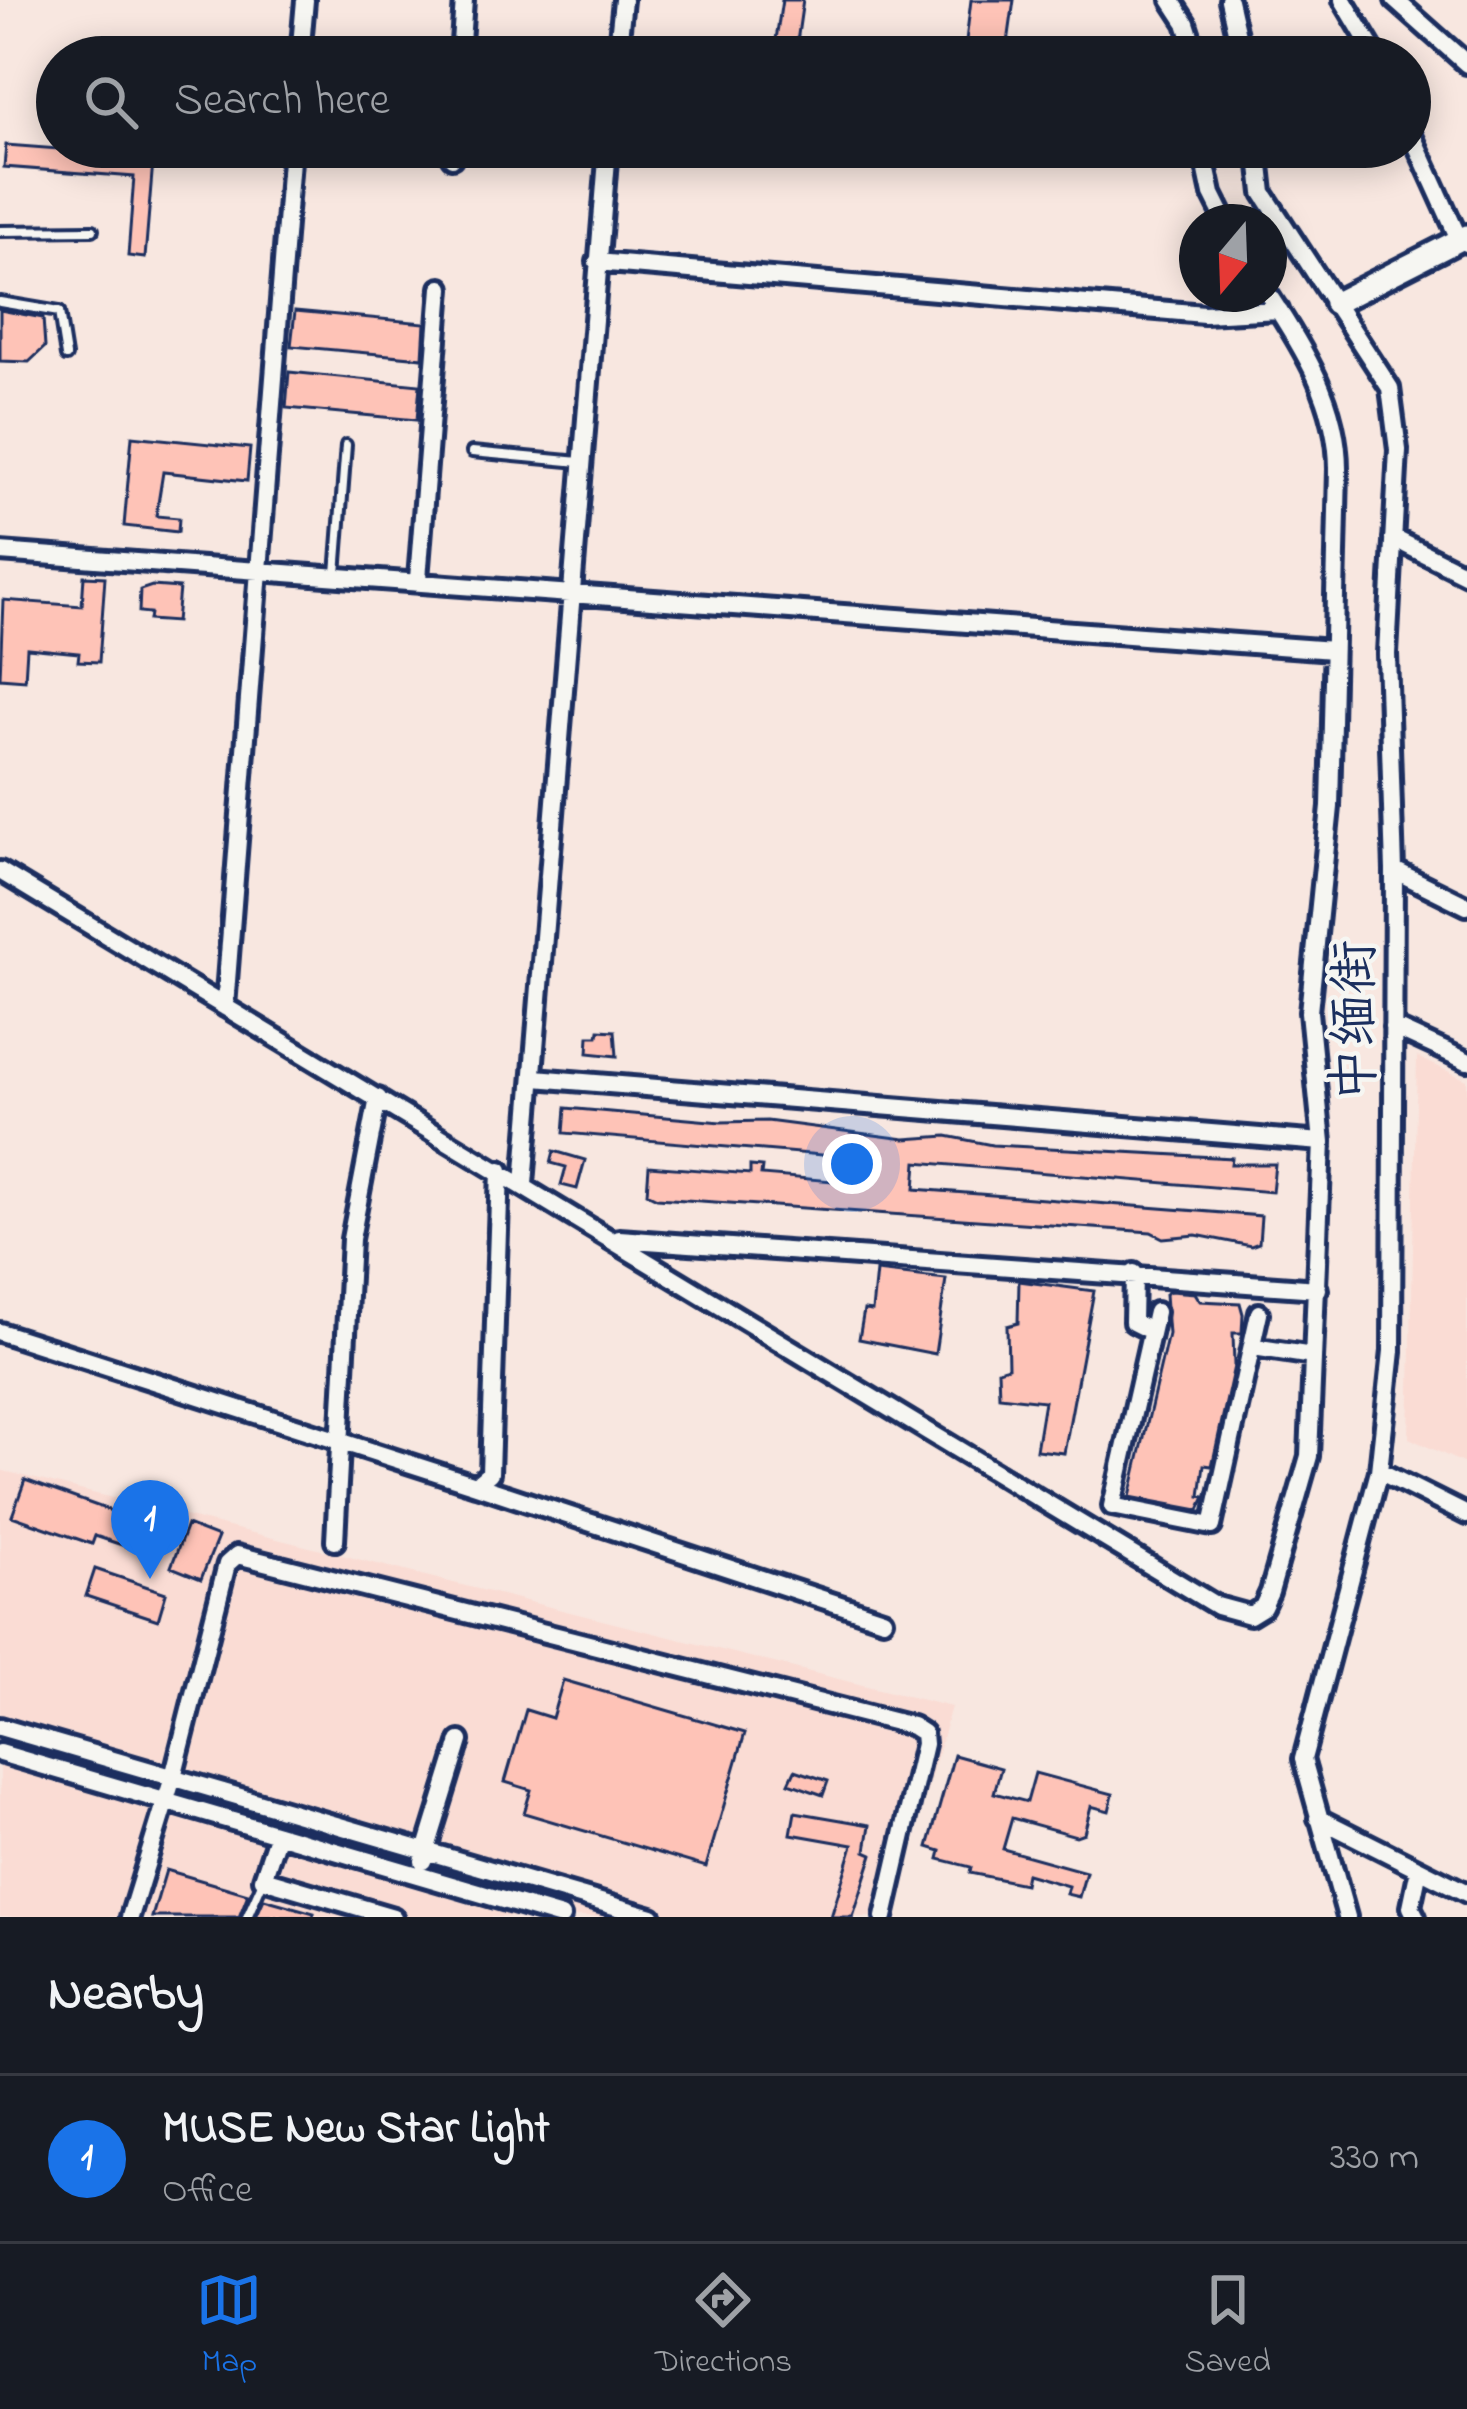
<!DOCTYPE html>
<html lang="en">
<head>
<meta charset="utf-8">
<style>
	:root { --surface:#171b24; --page:#20242c; --text:#f1f3f6; --muted:#9ea1a6; --line:#363941; --accent:#1a73e8 }
	body { margin:0; font-family:"Indie Flower","LXGW WenKai TC",sans-serif; background:var(--page); color:var(--text) }
	.compass { position:absolute; left:1179px; top:204px; width:108px; height:108px; border-radius:50%; background:var(--surface); box-shadow:0 6px 30px #0003; rotate:199deg }
	.you { position:absolute; left:852px; top:1164px; width:42px; height:42px; margin:-30px; border:9px solid #fff; border-radius:50%; background:#1a73e8; box-shadow:0 0 0 18px #1a73e833 }
	.badge { display:grid; place-items:center; width:78px; height:78px; border-radius:50%; background:var(--accent); color:#fff; font-size:39px; font-weight:700 }
	.pin { position:absolute; translate:-50% -99px; filter:drop-shadow(0 3px 6px #0008) }
	.pin::after { content:''; position:absolute; top:63px; width:42px; height:36px; background:inherit; clip-path:polygon(0 0,100% 0,50% 100%) }
	.list { margin:0; padding:0; list-style:none }
	h2 { display:flex; justify-content:space-between; align-items:center; height:156px; margin:0; padding:0 48px; font-size:51px }
	h2 small { font-size:39px; font-weight:400; color:var(--muted) }
	.list li { display:grid; grid-template-columns:78px 1fr auto; gap:36px; align-items:center; box-sizing:border-box; height:168px; padding:0 48px; border-top:3px solid var(--line) }
	.list b { display:block; font-size:45px; white-space:nowrap }
	.list p { margin:0; font-size:39px; white-space:nowrap; color:var(--muted) }
	.list em { font-size:39px; font-style:normal; color:var(--muted) }
	.icon { flex:none; width:66px; height:66px; fill:none; stroke:currentColor; stroke-width:2; stroke-linecap:round; stroke-linejoin:round }
	.map { position:relative; flex:none; width:1467px; height:1917px; overflow:hidden }
	.search { position:absolute; background:var(--surface); box-shadow:0 6px 30px #0003; left:36px; right:36px; top:36px; height:132px; display:flex; align-items:center; gap:30px; box-sizing:border-box; padding:0 42px; border-radius:66px; color:var(--muted); font-size:45px }
	.sheet { height:324px; background:var(--surface) }
	nav { display:flex; justify-content:space-around; align-items:center; box-sizing:border-box; height:168px; border-top:3px solid var(--line); background:var(--surface); font-size:33px; color:var(--muted) }
	nav a { display:grid; justify-items:center; gap:6px }
	nav .on { color:var(--accent) }
	.map>svg:first-child { display:block }
	.built { fill:#fadcd4 }
	.building { fill:#fec3b7; stroke:#1b2f5e; stroke-width:3 }
	.lines { fill:none; stroke-linecap:round; stroke-linejoin:round }
	.service-casing { stroke:#1b2f5e; stroke-width:16 }
	.minor-casing { stroke:#1b2f5e; stroke-width:26 }
	.tertiary-casing { stroke:#1b2f5e; stroke-width:30 }
	.service { stroke:#f6f6f2; stroke-width:8 }
	.minor { stroke:#f6f6f2; stroke-width:16 }
	.tertiary { stroke:#f6f6f2; stroke-width:21 }
	.labels { text-anchor:middle; stroke-width:9; stroke-linejoin:round; paint-order:stroke }
	.street-label { font-size:54px; fill:#1b2f5e; stroke:#f6f6f2 }
</style>
</head>
<body>
<div class="map">
<svg width="1467" height="1917" viewBox="0 0 1467 1917">
	<rect width="100%" height="100%" fill="#f8e7e0"/>
	<filter id="ink" filterUnits="userSpaceOnUse"><feTurbulence type="fractalNoise" baseFrequency=".00833" numOctaves="2"/><feDisplacementMap in="SourceGraphic" scale="24" xChannelSelector="R" yChannelSelector="G"/><feConvolveMatrix kernelMatrix="1 2 1 2 8 2 1 2 1" color-interpolation-filters="sRGB"/></filter>
	<g filter="url(#ink)">
		<path class="built" d="M1417,1057L1467,1080V1465L1409,1438Z
			M0,1470L951,1707L891,1917H0Z"/>
		<path class="building" d="M782,0H803L796,49L775,46Z
			M971,0H1014L1006,57H964Z
			M341,42L396,48L395,57H340Z
			M6,145L139,155L138,160L153,161L145,258L128,256L134,177L4,167Z
			M0,310L43,318L45,347L29,362L0,361Z
			M295,311L425,323L423,358L291,346Z
			M289,372L420,385L417,420L286,408Z
			M132,436L250,448L247,481L163,472L156,516L179,518L178,532L124,526Z
			M84,576L105,577L99,662L78,661L79,653L27,648L25,680L0,678L3,600L82,606Z
			M152,586L179,588L176,622L149,620L150,613L139,612L140,590Z
			M599,1030L615,1031L617,1056L588,1053L589,1036H598Z
			M566,1108L721,1122L767,1121L905,1139L947,1136L992,1145L1232,1158L1231,1164H1275L1272,1192L917,1162L915,1189L1261,1216L1259,1243L1251,1246L1196,1235L1163,1238L1151,1232L657,1198L647,1193L649,1166L750,1174V1166L762,1167L761,1175L832,1181L834,1156L564,1133Z
			M554,1151L585,1160L577,1189L561,1185L566,1167L551,1163Z
			M876,1271L946,1279L935,1354L859,1339L864,1310L872,1311Z
			M1019,1281L1094,1291L1064,1453L1036,1450L1044,1401L999,1396L998,1370L1008,1367L1007,1326L1018,1323Z
			M1170,1291L1195,1293L1200,1301L1240,1303L1243,1314L1242,1333H1233L1234,1366L1212,1466L1204,1465L1200,1496L1205,1497L1199,1510L1130,1497L1168,1334L1165,1294Z
			M25,1480L114,1512L116,1506L157,1520L146,1553L95,1536L92,1544L12,1516Z
			M187,1525L218,1537L201,1579L171,1567Z
			M95,1569L166,1593L158,1620L86,1596Z
			M563,1680L745,1733L706,1867L524,1813L531,1790L505,1782L526,1710L552,1718Z
			M954,1755L1001,1768L994,1793L1027,1802L1035,1773L1113,1794L1109,1811L1091,1806L1084,1833L1076,1836L1012,1818L1003,1849L1086,1872L1079,1897L1066,1894L1068,1886L1026,1874L1024,1884L970,1873L971,1867L939,1859L941,1851L928,1847Z
			M795,1770L828,1781L823,1795L789,1783Z
			M795,1812L870,1825L866,1851L873,1854L853,1917H831L853,1845L791,1834Z
			M166,1870L248,1894L239,1917H152Z
			M264,1899L314,1913L313,1917H256Z"/>
		<g class="lines">
			<defs>
				<path id="service" d="M0,231L93,230
					M0,302L59,312L66,356
					M472,452L580,462
					M336,574L346,445
					M247,1917L263,1881"/>
				<path id="minor" d="M1171,0L1186,23L1197,57
					M1229,0L1242,57
					M1343,0L1377,57
					M1395,0L1467,64
					M300,57L305,0
					M460,57L464,0
					M617,57L623,0
					M1410,131L1459,239L1467,243
					M1202,147L1212,194L1226,222
					M1258,147L1263,193L1390,388L1398,450L1387,654L1394,870L1392,1351L1379,1471L1303,1759L1347,1917
					M452,158L453,147
					M597,262L1204,314L1279,310
					M1393,538L1467,575
					M0,552L1333,650
					M418,579L441,288
					M1394,870L1467,906
					M0,871L1217,1606L1250,1615L1263,1607L1270,1592L1309,1456L1322,1142L1309,1012L1330,807L1338,469C1338,403 1304,349 1268,294
					M225,1007L292,147
					M1393,1027L1467,1061
					M535,1078L1322,1142
					M524,1184L608,147
					M619,1239L1318,1289
					M1134,1273L1133,1322L1151,1331
					M1156,1312L1112,1506L1212,1526L1259,1313
					M0,1332L476,1485L490,1473L500,1170
					M1253,1347L1313,1356
					M1379,1471L1467,1515
					M476,1485L883,1619
					M335,1541L351,1239L378,1098
					M0,1727L652,1917
					M0,1753L561,1917
					M1318,1818L1467,1893
					M278,1834L263,1879L393,1917
					M423,1861L460,1741
					M130,1917L173,1777L227,1564L237,1555L912,1726L923,1733L924,1744L884,1917
					M1416,1917L1411,1907L1419,1869"/>
				<path id="tertiary" d="M1335,303L1467,236"/>
			</defs>
			<use href="#service" class="service-casing"/>
			<use href="#minor" class="minor-casing"/>
			<use href="#tertiary" class="tertiary-casing"/>
			<use href="#service" class="service"/>
			<use href="#minor" class="minor"/>
			<use href="#tertiary" class="tertiary"/>
		</g>
	</g>
	<g class="labels">
		<g class="street-label">
			<text transform="translate(1352 1021) rotate(-90)" y="19">中缅街</text>
		</g>
	</g>
</svg>
<svg class="compass" viewBox="-18 -18 36 36"><path d="M0-13l5 13h-10z" fill="#e53935"/><path d="M0 13l5-13h-10z" fill="#9ea1a6"/></svg>
<div class="you"></div>
<div class="pin badge" style="left:150px;top:1579px">1</div>
<div class="search"><svg class="icon" aria-label="search" viewBox="0 0 24 24"><circle cx="10" cy="10" r="6"/><path d="M15 15l6 6"/></svg>Search here</div>
</div>
<section class="sheet">
<h2>Nearby<small></small></h2>
<ul class="list">
<li><span class="badge">1</span><div><b>MUSE New Star Light</b><p>Office</p></div><em>330 m</em></li>
</ul>
</section>
<nav>
<a class="on"><svg class="icon" aria-label="map" viewBox="0 0 24 24"><path d="M3 6l6-2 6 2 6-2v14l-6 2-6-2-6 2zM9 4v14M15 6v14"/></svg>Map</a>
<a><svg class="icon" aria-label="directions" viewBox="0 0 24 24"><path d="M12 3l9 9-9 9-9-9zM9 14v-3h6M13 9l2 2-2 2"/></svg>Directions</a>
<a><svg class="icon" aria-label="saved" viewBox="0 0 24 24"><path d="M7 4h10v16l-5-4-5 4z"/></svg>Saved</a>
</nav>
</body>
</html>
